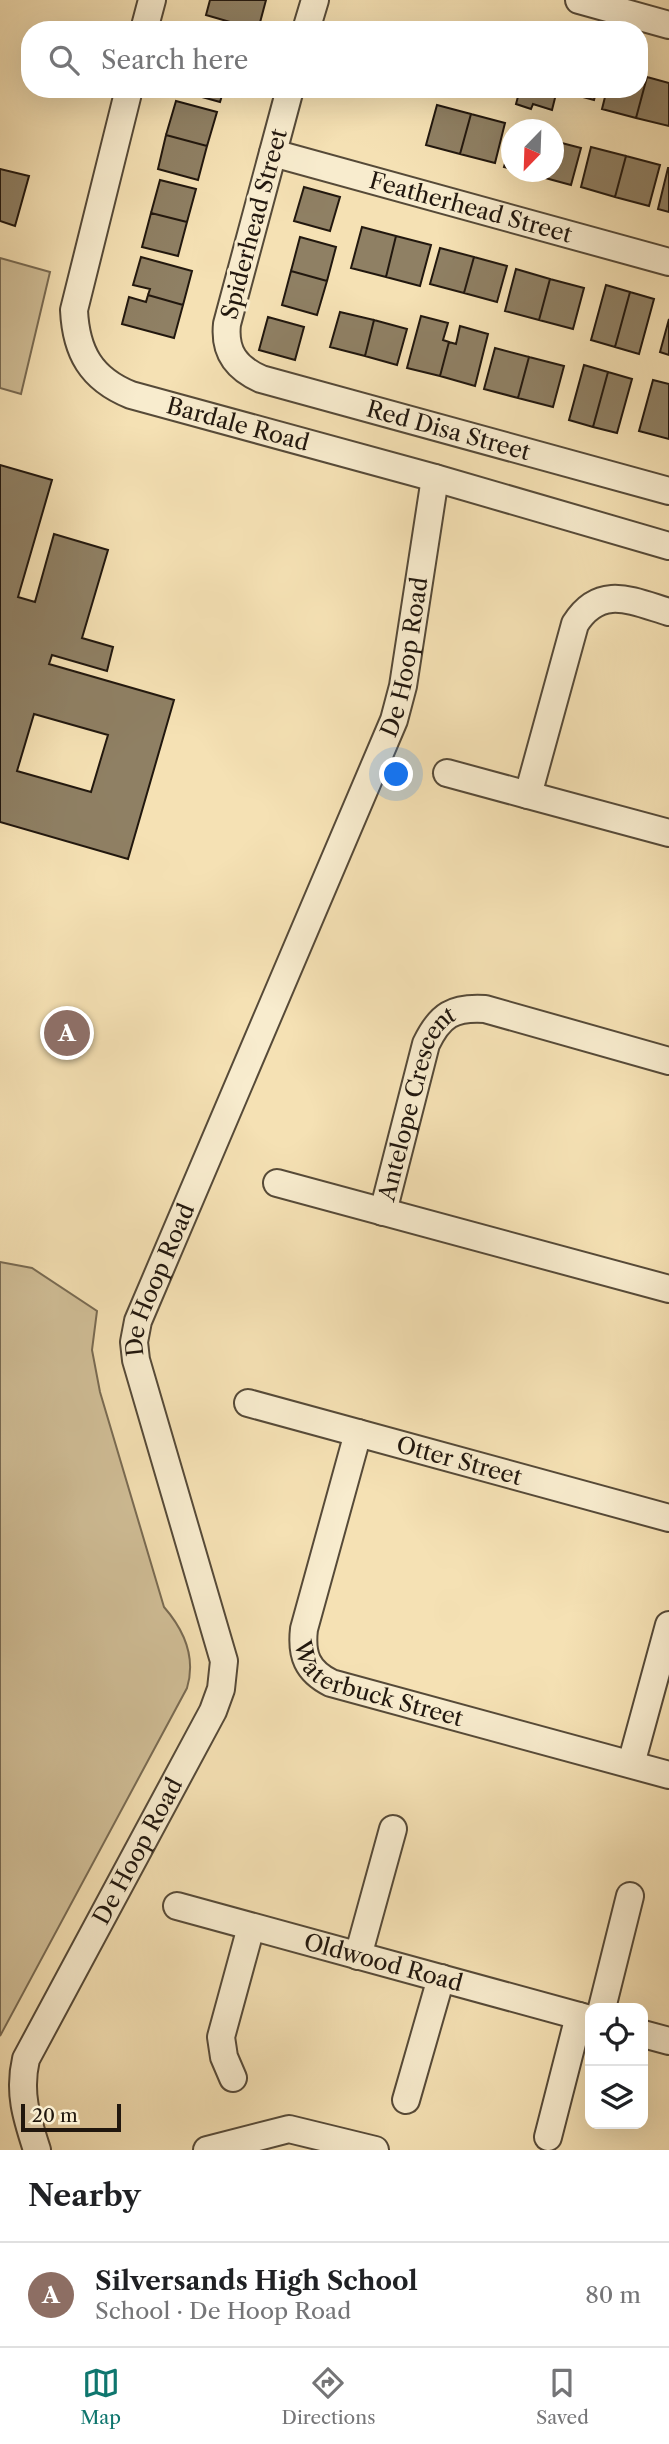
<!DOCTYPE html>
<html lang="en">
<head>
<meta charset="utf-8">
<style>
	:root { --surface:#fff; --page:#f2f2f2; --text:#202124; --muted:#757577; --line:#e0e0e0; --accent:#0f766e }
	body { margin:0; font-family:"Libre Caslon Text",serif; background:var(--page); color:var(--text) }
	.controls { position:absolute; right:21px; bottom:21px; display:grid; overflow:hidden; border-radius:14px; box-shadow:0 7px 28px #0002 }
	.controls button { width:63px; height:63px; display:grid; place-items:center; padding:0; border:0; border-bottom:2px solid var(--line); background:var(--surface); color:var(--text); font:35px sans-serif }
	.compass { position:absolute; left:501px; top:119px; width:63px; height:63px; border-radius:50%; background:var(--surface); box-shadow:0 7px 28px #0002; rotate:203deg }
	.scale { position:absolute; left:21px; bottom:18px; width:100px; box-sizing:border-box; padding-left:7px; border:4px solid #21170e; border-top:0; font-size:19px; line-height:24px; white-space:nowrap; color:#21170e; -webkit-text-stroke:5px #f8ecce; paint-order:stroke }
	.you { position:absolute; left:397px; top:775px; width:24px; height:24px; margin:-18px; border:5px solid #fff; border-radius:50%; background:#1a73e8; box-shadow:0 0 0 10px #1a73e833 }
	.badge { display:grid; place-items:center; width:46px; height:46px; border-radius:50%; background:var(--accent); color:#fff; font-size:23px; font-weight:700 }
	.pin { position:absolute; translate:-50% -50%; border:4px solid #fff; box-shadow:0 2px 7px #0006 }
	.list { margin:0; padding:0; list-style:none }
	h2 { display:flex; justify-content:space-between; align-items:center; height:91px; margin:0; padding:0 28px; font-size:30px }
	h2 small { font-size:23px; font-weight:400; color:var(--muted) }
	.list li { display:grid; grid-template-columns:46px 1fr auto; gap:21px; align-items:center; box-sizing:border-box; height:105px; padding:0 28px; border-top:2px solid var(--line) }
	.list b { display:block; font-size:26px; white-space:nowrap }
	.list p { margin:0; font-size:23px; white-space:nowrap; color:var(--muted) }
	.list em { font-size:23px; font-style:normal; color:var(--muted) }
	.icon { flex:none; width:38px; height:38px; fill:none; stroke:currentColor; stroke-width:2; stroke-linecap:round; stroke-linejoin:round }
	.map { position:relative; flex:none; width:669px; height:2150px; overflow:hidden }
	.search { position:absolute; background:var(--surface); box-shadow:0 7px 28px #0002; left:21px; right:21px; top:21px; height:77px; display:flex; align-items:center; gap:18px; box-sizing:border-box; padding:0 24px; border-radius:28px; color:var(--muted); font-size:26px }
	.sheet { height:196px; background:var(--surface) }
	nav { display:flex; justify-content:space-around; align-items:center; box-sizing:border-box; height:98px; border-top:2px solid var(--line); background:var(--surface); font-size:19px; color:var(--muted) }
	nav a { display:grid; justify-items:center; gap:4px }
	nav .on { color:var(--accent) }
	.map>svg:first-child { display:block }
	.green { fill:#d1bf98; stroke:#796b53; stroke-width:2 }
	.building { fill:#8f8064; stroke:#21170e; stroke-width:2; fill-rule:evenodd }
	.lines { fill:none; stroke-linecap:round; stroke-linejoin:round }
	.minor-casing { stroke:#564a38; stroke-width:30 }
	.minor { stroke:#f8ecce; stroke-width:26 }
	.labels { text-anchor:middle; stroke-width:6; stroke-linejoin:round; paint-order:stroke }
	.street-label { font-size:23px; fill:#21170e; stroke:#f8ecce }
</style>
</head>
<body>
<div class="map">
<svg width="669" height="2150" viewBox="0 0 669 2150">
	<rect width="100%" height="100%" fill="#f5e1b4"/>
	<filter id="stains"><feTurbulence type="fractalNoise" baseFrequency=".00286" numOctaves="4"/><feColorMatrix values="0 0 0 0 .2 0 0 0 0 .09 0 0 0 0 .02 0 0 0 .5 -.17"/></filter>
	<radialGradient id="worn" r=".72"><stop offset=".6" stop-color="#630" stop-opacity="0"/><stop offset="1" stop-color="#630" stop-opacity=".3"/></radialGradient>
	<path class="green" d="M0,258L50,272L21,394L0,388Z
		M0,1262L32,1268L97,1311L92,1350L100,1392L164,1607C184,1630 196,1658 187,1688L0,2036Z"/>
	<path class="building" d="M210,0H266L258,30L206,15Z
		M639,75L647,77L636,118L602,109L607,89H639Z
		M647,77L669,83V126L636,118Z
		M185,89H224L220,102L184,92Z
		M520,89L535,93L536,89H562L561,91L557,90L552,110L533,104L531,109L516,104Z
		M562,89H597L594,100L561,91Z
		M176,101L217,112L207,146L166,135Z
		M437,105L471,114L460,154L426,145Z
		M471,114L505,123L495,163L460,154Z
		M166,135L207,146L198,180L158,169Z
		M512,138V169L504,167Z
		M554,141L581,148L571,185L538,176L540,172H554Z
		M591,147L626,156L615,197L581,187Z
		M626,156L660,165L649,206L615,197Z
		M668,168H669V212L658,209Z
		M0,169L29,176L15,226L0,221Z
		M160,180L196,189L187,222L151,213Z
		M304,187L340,197L330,231L294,221Z
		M151,213L187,222L178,256L142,247Z
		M362,227L396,236L386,277L351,268Z
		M396,236L431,245L420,286L386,277Z
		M300,237L336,247L327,281L291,271Z
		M440,248L474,257L464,293L430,284Z
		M141,257L192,271L183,305L148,295L150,289L133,285Z
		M474,257L507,266L497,302L464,293Z
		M516,269L550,279L539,320L505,311Z
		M291,271L327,281L317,315L282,305Z
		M550,279L584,288L573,329L539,320Z
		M606,285L630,292L615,347L591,340Z
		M630,292L654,299L639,354L615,347Z
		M148,295L183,305L174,338L122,324L129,297L146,302Z
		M340,312L374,320L365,356L330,347Z
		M421,316L448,323L443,340L449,342L440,376L407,368Z
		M268,317L304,327L295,360L259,350Z
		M669,319V355L660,352Z
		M374,320L407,329L397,365L365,356Z
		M460,326L488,334L475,386L440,376L449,342L456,344Z
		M495,348L529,357L518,398L484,389Z
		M529,357L564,366L553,407L518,398Z
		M584,365L608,372L593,427L569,420Z
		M608,372L632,379L617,433L593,427Z
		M653,380L669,384V439L639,431Z
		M0,465L52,480L18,597L35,602L54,534L108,550L82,638L113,647L107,671L52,655L49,664L174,700L128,859L0,822ZM34,714L108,735L91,792L17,771Z"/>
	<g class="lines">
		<defs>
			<g id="minor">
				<path d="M579,0L669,25"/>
				<path d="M144,30L152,0"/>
				<path d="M306,30L315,0"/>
				<path id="s1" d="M129,89L74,310C76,352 91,379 131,395L435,478L669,546"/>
				<path id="s2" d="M290,89L227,324C224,352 236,368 261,379L669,491"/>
				<path id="s3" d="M273,153L669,262"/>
				<path d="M669,612C632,601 600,584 575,624L528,795L669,833"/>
				<path d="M447,773L528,795"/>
				<path d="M277,1183L669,1289"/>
				<path id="s4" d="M383,1212L426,1044C440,1015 453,1007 485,1009L669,1061"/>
				<path id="s5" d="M248,1403L669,1518"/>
				<path id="s6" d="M358,1433L304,1629C301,1655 307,1671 331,1683L669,1775"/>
				<path d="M631,1764L669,1625"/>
				<path id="s7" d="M177,1906L590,2019"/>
				<path d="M358,1956L393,1829"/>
				<path d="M602,2008L630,1896"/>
				<path d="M643,2034L669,2041"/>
				<path d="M233,2078L224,2057L221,2037L251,1927"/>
				<path d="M406,2100L441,1978"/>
				<path d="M548,2137L579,2016"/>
				<path id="s8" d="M37,2150C27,2119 18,2093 26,2059L213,1711L221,1689L224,1661L136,1360L134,1342L138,1321L394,720L403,686L435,478"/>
				<path d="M207,2150L289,2129L375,2150"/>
			</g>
		</defs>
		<use href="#minor" class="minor-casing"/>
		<use href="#minor" class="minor"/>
	</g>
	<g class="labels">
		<g class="street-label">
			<text dy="8" stroke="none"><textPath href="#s3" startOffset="205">Featherhead Street</textPath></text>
			<text transform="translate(254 224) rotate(-75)" y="8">Spiderhead Street</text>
			<text dy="8" stroke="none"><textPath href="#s1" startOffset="448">Bardale Road</textPath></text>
			<text dy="8" stroke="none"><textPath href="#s2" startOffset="508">Red Disa Street</textPath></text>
			<text dy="8" stroke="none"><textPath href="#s8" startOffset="1610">De Hoop Road</textPath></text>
			<text dy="8" stroke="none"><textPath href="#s4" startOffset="114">Antelope Crescent</textPath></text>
			<text dy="8" stroke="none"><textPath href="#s8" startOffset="938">De Hoop Road</textPath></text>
			<text dy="8" stroke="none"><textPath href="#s5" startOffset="219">Otter Street</textPath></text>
			<text dy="8" stroke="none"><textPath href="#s6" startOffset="310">Waterbuck Street</textPath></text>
			<text dy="8" stroke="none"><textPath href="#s8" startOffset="329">De Hoop Road</textPath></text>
			<text dy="8" stroke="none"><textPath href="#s7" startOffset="214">Oldwood Road</textPath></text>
		</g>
	</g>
	<rect width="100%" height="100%" filter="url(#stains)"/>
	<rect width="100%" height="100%" fill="url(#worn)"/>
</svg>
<div class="controls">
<button><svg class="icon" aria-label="locate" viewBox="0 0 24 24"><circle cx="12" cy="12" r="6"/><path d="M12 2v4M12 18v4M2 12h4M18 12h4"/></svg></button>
<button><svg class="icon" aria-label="layers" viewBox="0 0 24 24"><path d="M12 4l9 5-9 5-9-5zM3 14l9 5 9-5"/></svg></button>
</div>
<svg class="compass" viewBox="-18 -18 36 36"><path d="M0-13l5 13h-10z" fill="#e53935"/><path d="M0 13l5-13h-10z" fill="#757577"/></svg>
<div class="scale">20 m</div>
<div class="you"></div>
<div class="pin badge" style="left:67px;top:1033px;background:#8d6e63">A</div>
<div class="search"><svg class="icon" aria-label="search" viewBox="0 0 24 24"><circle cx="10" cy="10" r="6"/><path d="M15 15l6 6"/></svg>Search here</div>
</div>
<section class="sheet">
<h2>Nearby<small></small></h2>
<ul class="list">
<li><span class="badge" style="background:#8d6e63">A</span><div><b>Silversands High School</b><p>School · De Hoop Road</p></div><em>80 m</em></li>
</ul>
</section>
<nav>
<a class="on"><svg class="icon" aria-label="map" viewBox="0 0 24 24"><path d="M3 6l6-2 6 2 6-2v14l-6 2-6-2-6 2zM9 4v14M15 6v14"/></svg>Map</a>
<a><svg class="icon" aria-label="directions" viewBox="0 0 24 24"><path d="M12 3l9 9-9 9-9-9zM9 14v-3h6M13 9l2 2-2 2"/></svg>Directions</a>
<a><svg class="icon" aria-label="saved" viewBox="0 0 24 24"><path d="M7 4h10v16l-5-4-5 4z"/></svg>Saved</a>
</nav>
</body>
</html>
